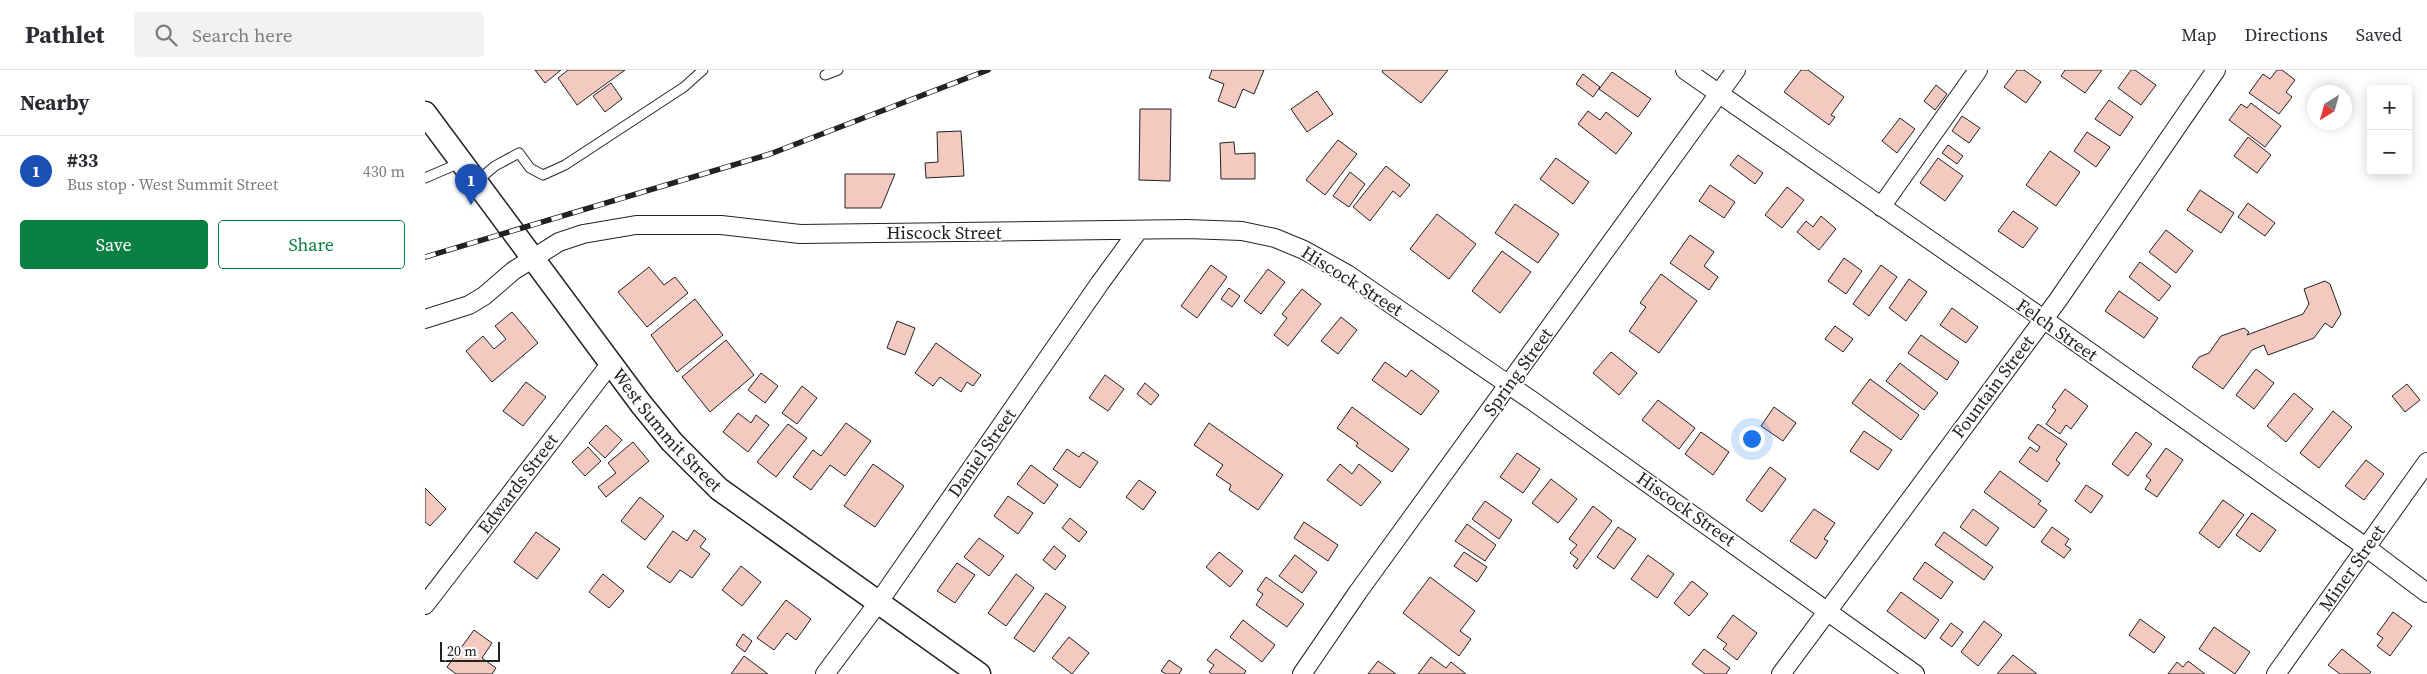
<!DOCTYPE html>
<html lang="en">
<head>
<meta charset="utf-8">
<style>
	:root { --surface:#fff; --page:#f2f2f3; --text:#2b2b33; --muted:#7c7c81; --line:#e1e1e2; --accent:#0b8043 }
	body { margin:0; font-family:"Source Serif 4",serif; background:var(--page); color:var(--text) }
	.controls { position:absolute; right:15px; top:15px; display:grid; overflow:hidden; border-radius:5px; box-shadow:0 2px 12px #0003 }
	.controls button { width:45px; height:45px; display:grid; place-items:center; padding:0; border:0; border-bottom:1px solid var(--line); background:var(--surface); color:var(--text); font:25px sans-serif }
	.compass { position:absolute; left:1882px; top:15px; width:45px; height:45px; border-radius:50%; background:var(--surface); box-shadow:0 2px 12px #0003; rotate:217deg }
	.scale { position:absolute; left:15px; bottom:12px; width:60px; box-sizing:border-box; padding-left:5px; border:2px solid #222; border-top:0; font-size:14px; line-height:18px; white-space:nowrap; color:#222; -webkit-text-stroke:4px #fff; paint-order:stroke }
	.you { position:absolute; left:1326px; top:368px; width:18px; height:18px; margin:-12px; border:4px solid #fff; border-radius:50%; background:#1a73e8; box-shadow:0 0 0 8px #1a73e833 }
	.badge { display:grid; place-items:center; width:32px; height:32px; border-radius:50%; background:var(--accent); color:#fff; font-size:16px; font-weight:700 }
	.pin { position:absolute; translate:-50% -41px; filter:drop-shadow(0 1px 2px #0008) }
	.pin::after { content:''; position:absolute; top:26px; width:18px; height:15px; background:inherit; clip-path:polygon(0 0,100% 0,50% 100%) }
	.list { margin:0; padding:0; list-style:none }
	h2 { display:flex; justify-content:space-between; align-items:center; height:65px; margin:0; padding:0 20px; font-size:21px }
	h2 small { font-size:16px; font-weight:400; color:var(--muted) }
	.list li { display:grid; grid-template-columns:32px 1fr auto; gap:15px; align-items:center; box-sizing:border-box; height:70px; padding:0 20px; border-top:1px solid var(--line) }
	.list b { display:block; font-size:19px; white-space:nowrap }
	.list p { margin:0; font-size:16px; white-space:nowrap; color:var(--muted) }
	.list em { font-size:16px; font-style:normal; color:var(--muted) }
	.actions { display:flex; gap:10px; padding:15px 20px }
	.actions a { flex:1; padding:11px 0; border:1px solid var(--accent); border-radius:5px; text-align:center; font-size:18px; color:var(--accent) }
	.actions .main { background:var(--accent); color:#fff }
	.icon { flex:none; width:28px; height:28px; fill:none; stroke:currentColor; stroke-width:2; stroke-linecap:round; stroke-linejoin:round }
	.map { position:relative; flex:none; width:2002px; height:604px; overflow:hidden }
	header { display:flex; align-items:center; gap:30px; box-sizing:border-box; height:70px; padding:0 25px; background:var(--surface); border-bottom:1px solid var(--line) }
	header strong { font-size:24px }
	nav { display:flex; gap:28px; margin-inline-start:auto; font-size:18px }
	.search { width:350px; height:45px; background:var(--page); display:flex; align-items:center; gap:12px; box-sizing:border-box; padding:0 18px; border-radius:5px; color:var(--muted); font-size:19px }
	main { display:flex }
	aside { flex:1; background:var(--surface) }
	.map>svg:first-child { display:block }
	.building { fill:#f3c9c0; stroke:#222 }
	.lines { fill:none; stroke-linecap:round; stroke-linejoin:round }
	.service-casing { stroke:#222; stroke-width:11 }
	.minor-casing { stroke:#222; stroke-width:20 }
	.tertiary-casing { stroke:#222; stroke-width:25 }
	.service { stroke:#fff; stroke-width:9 }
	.minor { stroke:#fff; stroke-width:18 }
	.tertiary { stroke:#fff; stroke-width:22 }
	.rail-casing { stroke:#222; stroke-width:5.5 }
	.rail { stroke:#fff; stroke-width:4; stroke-dasharray:11; stroke-linecap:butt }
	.labels { text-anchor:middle; stroke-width:4; stroke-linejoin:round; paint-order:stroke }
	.street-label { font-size:18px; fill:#222; stroke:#fff }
</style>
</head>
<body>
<header>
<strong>Pathlet</strong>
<div class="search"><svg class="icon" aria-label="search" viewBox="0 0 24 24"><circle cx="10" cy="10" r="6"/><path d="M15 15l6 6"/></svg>Search here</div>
<nav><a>Map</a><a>Directions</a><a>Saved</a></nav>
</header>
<main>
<aside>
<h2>Nearby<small></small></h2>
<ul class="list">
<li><span class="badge" style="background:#1a4fb4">1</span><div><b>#33</b><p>Bus stop · West Summit Street</p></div><em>430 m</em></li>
</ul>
<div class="actions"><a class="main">Save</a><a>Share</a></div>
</aside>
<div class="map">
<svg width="2002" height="604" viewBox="0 0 2002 604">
	<rect width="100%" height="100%" fill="#fff"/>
	<path class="building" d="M110,0H136L120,13Z
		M143,0H200L152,35L133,8Z
		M787,0H839L829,24L818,19L810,38L793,31L799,14L784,8Z
		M958,0H1023L996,33L957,2Z
		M1376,0H1383L1419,27L1406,45L1410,47L1404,55L1359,22Z
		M1592,0H1599L1616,12L1601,33L1579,17Z
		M1640,0H1677L1660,23L1636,6Z
		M1706,0H1710L1731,15L1716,35L1693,18Z
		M1852,0H1857L1870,10L1861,22L1867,27L1854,44L1824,23L1838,4L1845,9Z
		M1187,2L1226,29L1213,47L1174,19Z
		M1158,4L1175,17L1168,27L1151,14Z
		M186,13L197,29L180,42L168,26Z
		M1511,15L1522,24L1510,40L1499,31Z
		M892,21L908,44L882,62L866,39Z
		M1684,30L1708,47L1695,66L1670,49Z
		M1826,33L1856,56L1840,77L1804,50L1816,34L1822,38Z
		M715,39H746L745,111L714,110Z
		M1163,41L1175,50L1181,42L1207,63L1191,84L1153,54Z
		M1537,46L1555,58L1544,73L1527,61Z
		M1475,48L1490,59L1472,83L1457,71Z
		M536,61L539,106L501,108L500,93L513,92L512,62Z
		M1662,62L1685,77L1671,97L1649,81Z
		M1823,67L1846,85L1832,103L1809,86Z
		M913,70L932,84L900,125L881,110Z
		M809,72L810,84L830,83V109H796L795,73Z
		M1523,75L1538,86L1532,94L1517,83Z
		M1625,81L1655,102L1631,136L1601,115Z
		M1313,85L1338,103L1330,114L1305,95Z
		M1131,88L1164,112L1148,134L1115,109Z
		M1513,88L1538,106L1520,131L1495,113Z
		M961,96L985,115L975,127L968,121L945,151L928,137Z
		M925,102L940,114L924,137L908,126Z
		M420,104H470L456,138H420Z
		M1285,115L1310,132L1299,148L1274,131Z
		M1362,117L1379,130L1357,158L1340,145Z
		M1775,120L1809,143L1796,163L1762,140Z
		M1823,133L1850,153L1840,166L1813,147Z
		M1090,134L1134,164L1113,193L1070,163Z
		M1588,141L1613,158L1598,178L1573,161Z
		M1012,144L1051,174L1024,209L985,179Z
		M1396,146L1411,159L1394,180L1372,162L1381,151L1388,157Z
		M1741,160L1768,181L1751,203L1724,182Z
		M1265,165L1289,182L1279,196L1293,207L1284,220L1245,193Z
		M1077,181L1106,202L1075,243L1047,221Z
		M1419,188L1437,201L1421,224L1403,211Z
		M1715,192L1746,216L1734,231L1704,207Z
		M786,195L802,207L772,248L756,236Z
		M1456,195L1472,207L1444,246L1428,234Z
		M224,197L239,215L250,207L263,223L222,257L193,222Z
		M843,199L860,212L836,244L819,231Z
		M1236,204L1272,231L1234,283L1204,261L1221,237L1215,233Z
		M1484,209L1502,222L1481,251L1464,238Z
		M1900,211L1905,214L1916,244L1907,258L1900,253L1889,268L1843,285L1839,275L1827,280L1798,319L1767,297L1774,287L1784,283L1796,266L1819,258L1824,262L1822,265L1878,244L1884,234L1879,219Z
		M804,218L815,226L807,237L796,229Z
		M877,219L896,234L863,276L849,265L862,248L857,244Z
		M1694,221L1733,248L1719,268L1680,241Z
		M270,229L298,265L252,302L226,265Z
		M1527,238L1553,257L1541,273L1515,255Z
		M87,242L113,273L67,312L41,281L58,266L69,279L81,269L70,256Z
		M916,247L932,260L913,284L896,271Z
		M472,251L490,258L480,285L462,278Z
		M1410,256L1428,269L1418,282L1400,269Z
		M1496,265L1534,292L1522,310L1483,283Z
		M301,270L329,305L285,342L257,307Z
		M511,273L556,305L548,316L542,312L536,322L515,307L508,316L490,303Z
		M1186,282L1212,303L1194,325L1168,303Z
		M960,292L981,307L986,300L1014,321L996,345L947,310Z
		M1475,293L1513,323L1499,340L1461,311Z
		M1831,299L1849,313L1829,339L1811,325Z
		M336,303L353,316L340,333L323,320Z
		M680,305L699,319L683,341L664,328Z
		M1445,309L1494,345L1476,370L1427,333Z
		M101,312L121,327L98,356L78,341Z
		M720,313L734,325L726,335L712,324Z
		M1982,314L1995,330L1980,342L1967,326Z
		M377,316L392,328L372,354L357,343Z
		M1640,319L1663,336L1646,359L1641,355L1635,364L1621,354L1631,340L1627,337Z
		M1869,323L1888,339L1861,372L1842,356Z
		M1233,330L1270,358L1254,379L1217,350Z
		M927,337L984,379L967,402L931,376L933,373L912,358Z
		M1349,337L1371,353L1358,371L1336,356Z
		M1908,341L1927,357L1894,398L1875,383Z
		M313,343L326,353L331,345L344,355L323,382L298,362Z
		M421,353L446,371L420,406L405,395L386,420L368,407L388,380L396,386Z
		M784,353L858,405L833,440L804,420L806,415L791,405L798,395L769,375Z
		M363,354L382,368L351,407L332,392Z
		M1613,354L1642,374L1631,390L1635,393L1622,412L1594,392L1605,377L1612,382L1615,377L1603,368Z
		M181,355L197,370L180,388L164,373Z
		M1439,361L1467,380L1453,400L1425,381Z
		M1276,362L1304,382L1288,405L1260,384Z
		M1711,362L1727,374L1703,406L1687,394Z
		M208,372L224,391L181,427L173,417L191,403L183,393Z
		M163,377L176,391L160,406L147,392Z
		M1741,378L1758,390L1732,427L1720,419L1726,410L1721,406Z
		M642,379L654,387L658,382L673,392L655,418L628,399Z
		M1092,383L1115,399L1098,423L1075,407Z
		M1941,390L1959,404L1939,430L1920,416Z
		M448,394L479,416L450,457L419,436Z
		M915,394L927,404L934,394L956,412L936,436L902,410Z
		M606,395L633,415L619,434L592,414Z
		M1345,397L1361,409L1337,442L1321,430Z
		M1575,401L1616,431L1613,434L1622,440L1609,458L1559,422Z
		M1126,409L1152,429L1133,453L1107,433Z
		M714,410L731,422L718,440L701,427Z
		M1661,415L1678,426L1666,443L1650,431Z
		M0,418L21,439L5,456L0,452Z
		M583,426L608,443L593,464L569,446Z
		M215,427L239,446L220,470L196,451Z
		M1798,430L1819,445L1794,478L1774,463Z
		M1060,431L1087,450L1074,469L1047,449Z
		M1168,436L1187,451L1152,499L1148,496L1153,489L1145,483L1152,475L1144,469Z
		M1389,439L1410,453L1399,469L1403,471L1391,489L1365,471Z
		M1548,439L1574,458L1561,476L1535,457Z
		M1827,443L1851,460L1835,482L1811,465Z
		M645,448L662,462L654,472L637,458Z
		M879,452L913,475L903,491L869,468Z
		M1042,454L1071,475L1060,491L1030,471Z
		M1193,457L1211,469L1189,499L1172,487Z
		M1627,457L1644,469L1640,475L1646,479L1639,488L1616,472Z
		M269,460L281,469L275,477L285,484L267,508L255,500L245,513L222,497L248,461L262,471Z
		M111,462L135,479L112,509L89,492Z
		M1519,462L1568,497L1559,510L1510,475Z
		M554,468L579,486L564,506L539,487Z
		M629,476L641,486L630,500L618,490Z
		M794,482L818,501L805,517L781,497Z
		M1039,482L1062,497L1052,512L1029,496Z
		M870,485L892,502L877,523L854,506Z
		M1223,485L1249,504L1232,528L1206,509Z
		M1500,492L1528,512L1516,529L1488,509Z
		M532,493L550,505L530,533L512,521Z
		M316,496L336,512L317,536L297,520Z
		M178,504L199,521L184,538L164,522Z
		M591,504L609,518L581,556L563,543Z
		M841,507L879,534L862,557L831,535L838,524L832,520Z
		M1005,507L1050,541L1035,561L1046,569L1034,586L978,543Z
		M1267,511L1283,524L1264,546L1249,533Z
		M1476,522L1514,550L1500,569L1462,541Z
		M621,523L641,537L609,582L589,568Z
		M361,530L386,549L371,570L362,563L349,580L332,568Z
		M1968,542L1987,556L1965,586L1952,576L1958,568L1952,564Z
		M1308,545L1332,563L1312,590L1298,579L1302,574L1292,567Z
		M1715,549L1740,567L1729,583L1704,565Z
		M818,550L850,575L837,592L805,567Z
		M1559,551L1577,565L1553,596L1536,582Z
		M1526,553L1538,562L1527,577L1515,568Z
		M1789,557L1825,582L1810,604L1774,579Z
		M49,560L67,573L57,588L71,598L67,604H31L22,597Z
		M318,564L327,571L320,582L311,575Z
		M644,567L664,583L647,604L627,588Z
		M791,579L821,601L819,604H787L784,602L789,595L782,590Z
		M1279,579L1305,598L1301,604H1280L1267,594Z
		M1917,579L1946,602L1944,604H1915L1903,595Z
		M1588,585L1612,604H1572Z
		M319,586L343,604H306Z
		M1006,587L1021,598L1026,592L1041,604H993Z
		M744,590L757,599L754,604H741L736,601Z
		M953,591L971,604H943Z
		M1763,591L1780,604H1743L1752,592L1758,597Z"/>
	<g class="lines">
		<defs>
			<path id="service" d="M400,5L413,0
				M0,108L37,92
				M52,111L70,96L94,83L105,98L118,105L140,95L259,17L278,0"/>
			<path id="minor" d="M1260,0L1597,234L1942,478L2002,523
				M1456,137L1553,0
				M0,249L44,235L59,226L88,201L134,172L158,164L211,155H296L375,164L762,159L817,161L850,168L879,180L922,204L1109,332L1490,604
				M0,535L186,293
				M400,604L453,533L675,213L713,161
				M877,604L933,522L1311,0
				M1356,604L1633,230L1791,0
				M1851,604L2002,392"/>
			<g id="tertiary">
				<path id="s1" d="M0,43L216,334L247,372L294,419L554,604"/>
			</g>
		</defs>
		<use href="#service" class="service-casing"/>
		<use href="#minor" class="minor-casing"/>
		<use href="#tertiary" class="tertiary-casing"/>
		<use href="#service" class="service"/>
		<use href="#minor" class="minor"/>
		<use href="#tertiary" class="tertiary"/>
		<defs>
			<path id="rail" d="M0,187L345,84L563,0"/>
		</defs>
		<use href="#rail" class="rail-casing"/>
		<use href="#rail" class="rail"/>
	</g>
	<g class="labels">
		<g class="street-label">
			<text x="519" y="169">Hiscock Street</text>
			<text transform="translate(927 211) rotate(32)" y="6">Hiscock Street</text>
			<text transform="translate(1632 260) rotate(35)" y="6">Felch Street</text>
			<text transform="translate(1093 302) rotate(-54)" y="6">Spring Street</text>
			<text transform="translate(1568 317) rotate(-53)" y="6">Fountain Street</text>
			<text dy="6" stroke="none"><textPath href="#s1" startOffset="399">West Summit Street</textPath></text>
			<text transform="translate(557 383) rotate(-55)" y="6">Daniel Street</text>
			<text transform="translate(93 414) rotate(-53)" y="6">Edwards Street</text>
			<text transform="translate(1261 439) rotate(35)" y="6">Hiscock Street</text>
			<text transform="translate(1927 498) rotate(-55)" y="6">Miner Street</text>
		</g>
	</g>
</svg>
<div class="controls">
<button>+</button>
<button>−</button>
</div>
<svg class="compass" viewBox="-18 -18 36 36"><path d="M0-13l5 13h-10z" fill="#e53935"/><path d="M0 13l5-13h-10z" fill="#7c7c81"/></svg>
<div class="scale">20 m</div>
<div class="you"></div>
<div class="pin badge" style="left:46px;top:135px;background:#1a4fb4">1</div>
</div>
</main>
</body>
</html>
